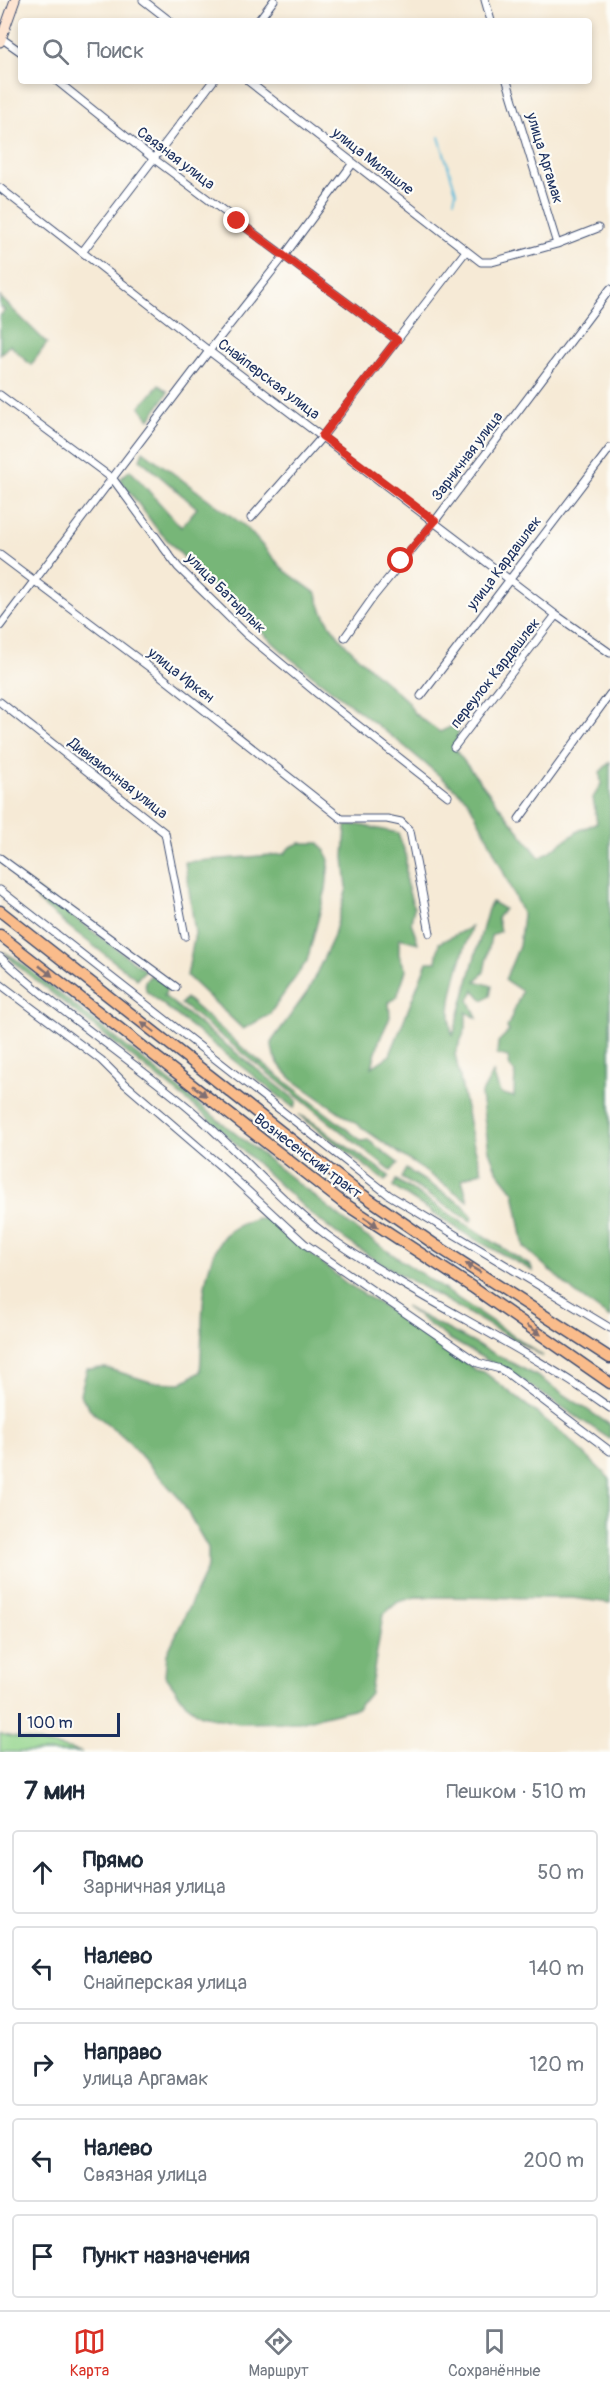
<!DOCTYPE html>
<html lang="ru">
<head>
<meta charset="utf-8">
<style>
	:root { --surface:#fff; --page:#f2f2f3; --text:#1f2937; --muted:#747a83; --line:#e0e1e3; --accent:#d93025 }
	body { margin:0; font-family:Pangolin,sans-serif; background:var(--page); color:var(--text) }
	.scale { position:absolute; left:18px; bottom:15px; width:102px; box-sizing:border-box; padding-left:6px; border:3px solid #1b2f5e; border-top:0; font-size:16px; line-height:21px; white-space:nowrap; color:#1b2f5e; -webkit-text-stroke:4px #fdfcf7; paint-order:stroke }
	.stop { position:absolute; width:18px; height:18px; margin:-14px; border:4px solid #d93025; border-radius:50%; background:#fff }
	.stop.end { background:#d93025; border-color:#fff; box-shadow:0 2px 6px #0008 }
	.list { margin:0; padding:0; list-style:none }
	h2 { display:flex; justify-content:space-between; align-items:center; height:78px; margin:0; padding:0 24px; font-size:26px }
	h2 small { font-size:20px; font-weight:400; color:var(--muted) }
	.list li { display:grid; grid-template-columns:39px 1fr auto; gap:18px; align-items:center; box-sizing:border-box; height:84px; margin:0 12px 12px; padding:0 12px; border:2px solid var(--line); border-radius:6px }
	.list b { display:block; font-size:22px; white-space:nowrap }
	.list p { margin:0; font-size:20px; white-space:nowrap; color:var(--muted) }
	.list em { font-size:20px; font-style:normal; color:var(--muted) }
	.icon { flex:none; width:33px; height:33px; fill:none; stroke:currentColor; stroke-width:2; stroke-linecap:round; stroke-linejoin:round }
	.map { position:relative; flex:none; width:610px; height:1752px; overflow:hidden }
	.search { position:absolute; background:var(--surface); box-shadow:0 3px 9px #0003; left:18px; right:18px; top:18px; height:66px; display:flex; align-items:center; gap:15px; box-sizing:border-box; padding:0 21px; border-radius:6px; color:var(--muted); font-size:22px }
	.sheet { height:558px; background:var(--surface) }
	nav { display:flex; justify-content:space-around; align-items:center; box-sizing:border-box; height:84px; border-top:2px solid var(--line); background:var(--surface); font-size:16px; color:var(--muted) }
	nav a { display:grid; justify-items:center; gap:3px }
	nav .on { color:var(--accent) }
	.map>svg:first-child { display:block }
	.green { fill:#94d58d; stroke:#588276; stroke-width:1.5 }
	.forest { fill:#77b678; stroke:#49726b; stroke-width:1.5 }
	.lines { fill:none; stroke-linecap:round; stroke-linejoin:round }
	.stream { stroke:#5dbbdb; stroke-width:2 }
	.street-casing { stroke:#3c4b70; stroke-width:9 }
	.secondary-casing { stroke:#3c4b70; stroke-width:11 }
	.primary-casing { stroke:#3c4b70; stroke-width:13 }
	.street { stroke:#fff; stroke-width:7 }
	.secondary { stroke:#fde4d1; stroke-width:9 }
	.primary { stroke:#fabc8b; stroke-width:10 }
	.oneway { fill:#7f6e72 }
	.route { stroke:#d93025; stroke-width:8 }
	.labels { text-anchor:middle; stroke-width:4.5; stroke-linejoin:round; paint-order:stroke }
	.street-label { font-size:15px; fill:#1b2f5e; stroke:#fdfcf7 }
</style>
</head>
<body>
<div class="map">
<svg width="610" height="1752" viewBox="0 0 610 1752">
	<rect width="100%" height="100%" fill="#fdfcf7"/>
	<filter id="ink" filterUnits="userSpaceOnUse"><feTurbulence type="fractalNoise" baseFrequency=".0167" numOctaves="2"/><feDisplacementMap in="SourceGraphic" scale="12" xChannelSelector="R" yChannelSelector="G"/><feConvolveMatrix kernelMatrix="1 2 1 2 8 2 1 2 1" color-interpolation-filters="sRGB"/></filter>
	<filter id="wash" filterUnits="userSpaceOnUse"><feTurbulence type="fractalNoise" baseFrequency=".008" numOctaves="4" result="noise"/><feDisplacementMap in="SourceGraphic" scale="24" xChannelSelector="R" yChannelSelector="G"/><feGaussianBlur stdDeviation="1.35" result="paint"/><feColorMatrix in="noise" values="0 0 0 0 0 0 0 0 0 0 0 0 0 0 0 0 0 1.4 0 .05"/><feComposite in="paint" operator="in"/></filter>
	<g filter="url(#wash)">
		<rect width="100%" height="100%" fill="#f6ead6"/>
		<path class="green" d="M0,1734L82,1752H0Z"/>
		<path class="forest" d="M0,297L47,343L31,365L10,345L0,354V316L5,310L0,307Z
			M159,385L168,392L150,419L140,407Z
			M143,451L246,527L284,570L317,594C324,635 378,674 408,702L414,713L440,732L459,723L456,751L540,858L580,830L597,823L593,798L601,784L600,772L610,762V1318L575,1293L524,1247L514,1192L496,1169L489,1151L481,1095L493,1073L500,1093L514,1097L515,1073L510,1067L508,1057L497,1054L498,1042L509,1031L507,1028L522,991L505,980L519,946L523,915L486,834L467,799L403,745L290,658L210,585L157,529L120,479L130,470L181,527L197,508L140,459Z
			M359,825L398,833L406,855V882L414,908L411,922L418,943L399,938V955L406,970L397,997L389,1002L390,1017L379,1041L372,1067L390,1055L427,962H436L439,943L471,927C463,956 442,1007 453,1036L488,909L492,902L504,909L497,918L500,931L491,936L484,972L476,981L492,986L490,996L483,1000L474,990L469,1000L477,1018L466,1012V1028L455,1054L473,1142L482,1171L462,1179L468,1201L293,1080C282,1069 271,1058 272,1041L308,991L333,938L347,888L344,857L346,826Z
			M300,843H319L325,851L329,860L326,889L307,961L269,1015L243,1029L187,976L195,933L185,862L284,854L290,847Z
			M17,875L145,970L137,979L69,927L38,901L35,894L17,879Z
			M4,952L16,959L358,1231L543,1356L377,1261L340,1236L310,1213L206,1116L19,967Z
			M151,975L168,986L164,996L297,1101L294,1108L146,991L145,981Z
			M186,998L244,1049L362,1141L368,1140L398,1163L391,1171L181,1004Z
			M299,1115C315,1121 325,1132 338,1141C355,1152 372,1163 389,1176L385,1181Z
			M406,1169L463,1205L473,1218L471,1221L401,1178Z
			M396,1180L531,1266L533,1271L469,1236L393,1187Z
			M256,1218L269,1219L346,1283L425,1333L476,1370L484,1372L565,1435L610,1479V1603L572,1598L416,1597L398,1602L383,1615L370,1693L357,1708L299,1722L239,1723L201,1715L186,1704L165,1675L167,1654L208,1566V1548L180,1499L124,1437L90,1410L80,1394L87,1369L106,1368L151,1382L181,1383L200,1372C204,1329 197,1278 221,1240C229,1228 244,1223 256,1218Z
			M405,1307L535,1375L610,1425V1439L520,1379L448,1338Z"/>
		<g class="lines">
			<path class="stream" d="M439,137L456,192L454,200"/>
		</g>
	</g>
	<g filter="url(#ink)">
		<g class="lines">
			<defs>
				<path id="street" d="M143,0L170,21
					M485,0L491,21
					M258,21L274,0
					M1,38L21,52
					M57,81L154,159L397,340
					M248,81L481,262H492L557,244L598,228
					M507,81L557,244
					M0,188L209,351L556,615L610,653
					M83,251L213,81
					M0,395L113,479L178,567L246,634L318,694L448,796
					M251,518L322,437L466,251
					M0,555L161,676L342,819H387L401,822L410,831L430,933
					M0,626L209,351L284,256L353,163
					M345,637L374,596L435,521L610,289
					M421,696L610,448
					M0,702L165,833L185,936
					M454,747L556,615
					M519,819L610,694
					M0,858L176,987
					M0,890L389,1195L610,1328
					M0,957C59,1012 129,1058 191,1110C240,1152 287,1209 339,1244C426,1303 524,1346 610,1408
					M0,984L101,1060L124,1083L224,1169L305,1244L478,1363L500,1369L507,1373L610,1451"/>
				<path id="secondary" d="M0,42L15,0"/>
				<path id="primary" d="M0,911L353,1188L437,1246L610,1358
					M0,935L342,1202L472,1287L610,1383"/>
			</defs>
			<use href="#street" class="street-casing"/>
			<use href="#secondary" class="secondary-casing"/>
			<use href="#primary" class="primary-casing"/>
			<use href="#street" class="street"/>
			<use href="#secondary" class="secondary"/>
			<use href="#primary" class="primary"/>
		</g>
		<defs><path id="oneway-solid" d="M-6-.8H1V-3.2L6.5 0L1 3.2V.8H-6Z" transform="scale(1.5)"/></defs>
		<g class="oneway">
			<use href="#oneway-solid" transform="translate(46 971) rotate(38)"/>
			<use href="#oneway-solid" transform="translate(148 1027) rotate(-142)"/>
			<use href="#oneway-solid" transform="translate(200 1091) rotate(38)"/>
			<use href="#oneway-solid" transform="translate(371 1222) rotate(34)"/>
			<use href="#oneway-solid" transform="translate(473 1268) rotate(-149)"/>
			<use href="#oneway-solid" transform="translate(534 1330) rotate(34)"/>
		</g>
	</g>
	<g class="lines" filter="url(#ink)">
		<path class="route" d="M237,221L397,340L322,436L435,521L401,561"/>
	</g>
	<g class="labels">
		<g class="street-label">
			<text transform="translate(176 158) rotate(37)" y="5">Связная улица</text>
			<text transform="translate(545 158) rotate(73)" y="5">улица Аргамак</text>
			<text transform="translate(373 161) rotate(38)" y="5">улица Миляшле</text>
			<text transform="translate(269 379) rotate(37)" y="5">Снайперская улица</text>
			<text transform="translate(467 456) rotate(-53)" y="5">Зарничная улица</text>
			<text transform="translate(504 563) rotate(-53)" y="5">улица Кардашлек</text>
			<text transform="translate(226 593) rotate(45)" y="5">улица Батырлык</text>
			<text transform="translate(495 673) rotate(-52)" y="5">переулок Кардашлек</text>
			<text transform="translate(181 675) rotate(38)" y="5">улица Иркен</text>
			<text transform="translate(118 778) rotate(38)" y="5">Дивизионная улица</text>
			<text transform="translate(308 1156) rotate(37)" y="5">Вознесенский тракт</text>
		</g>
	</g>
</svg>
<div class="scale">100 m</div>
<div class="stop" style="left:401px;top:561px"></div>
<div class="stop end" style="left:237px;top:221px"></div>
<div class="search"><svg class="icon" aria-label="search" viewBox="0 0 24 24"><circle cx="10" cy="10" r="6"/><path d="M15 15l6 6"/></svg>Поиск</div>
</div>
<section class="sheet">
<h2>7 мин<small>Пешком · 510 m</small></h2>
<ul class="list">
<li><svg class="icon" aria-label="ahead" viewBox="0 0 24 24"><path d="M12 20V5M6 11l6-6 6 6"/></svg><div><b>Прямо</b><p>Зарничная улица</p></div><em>50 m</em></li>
<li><svg class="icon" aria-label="left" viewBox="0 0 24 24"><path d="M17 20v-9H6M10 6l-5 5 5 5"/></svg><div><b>Налево</b><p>Снайперская улица</p></div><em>140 m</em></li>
<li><svg class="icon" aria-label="right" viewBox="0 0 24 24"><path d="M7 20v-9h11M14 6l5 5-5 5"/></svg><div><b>Направо</b><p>улица Аргамак</p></div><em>120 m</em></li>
<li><svg class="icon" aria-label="left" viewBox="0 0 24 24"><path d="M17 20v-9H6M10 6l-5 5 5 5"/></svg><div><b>Налево</b><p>Связная улица</p></div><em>200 m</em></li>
<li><svg class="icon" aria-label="arrive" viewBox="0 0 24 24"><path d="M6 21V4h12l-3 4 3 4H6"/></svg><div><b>Пункт назначения</b></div></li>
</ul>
</section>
<nav>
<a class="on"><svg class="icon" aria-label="map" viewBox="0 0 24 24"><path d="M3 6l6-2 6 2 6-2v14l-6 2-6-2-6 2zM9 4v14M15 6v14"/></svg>Карта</a>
<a><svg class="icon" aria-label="directions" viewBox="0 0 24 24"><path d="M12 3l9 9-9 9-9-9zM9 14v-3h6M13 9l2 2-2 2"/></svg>Маршрут</a>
<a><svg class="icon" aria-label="saved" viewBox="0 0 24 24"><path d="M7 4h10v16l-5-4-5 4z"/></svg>Сохранённые</a>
</nav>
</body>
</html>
